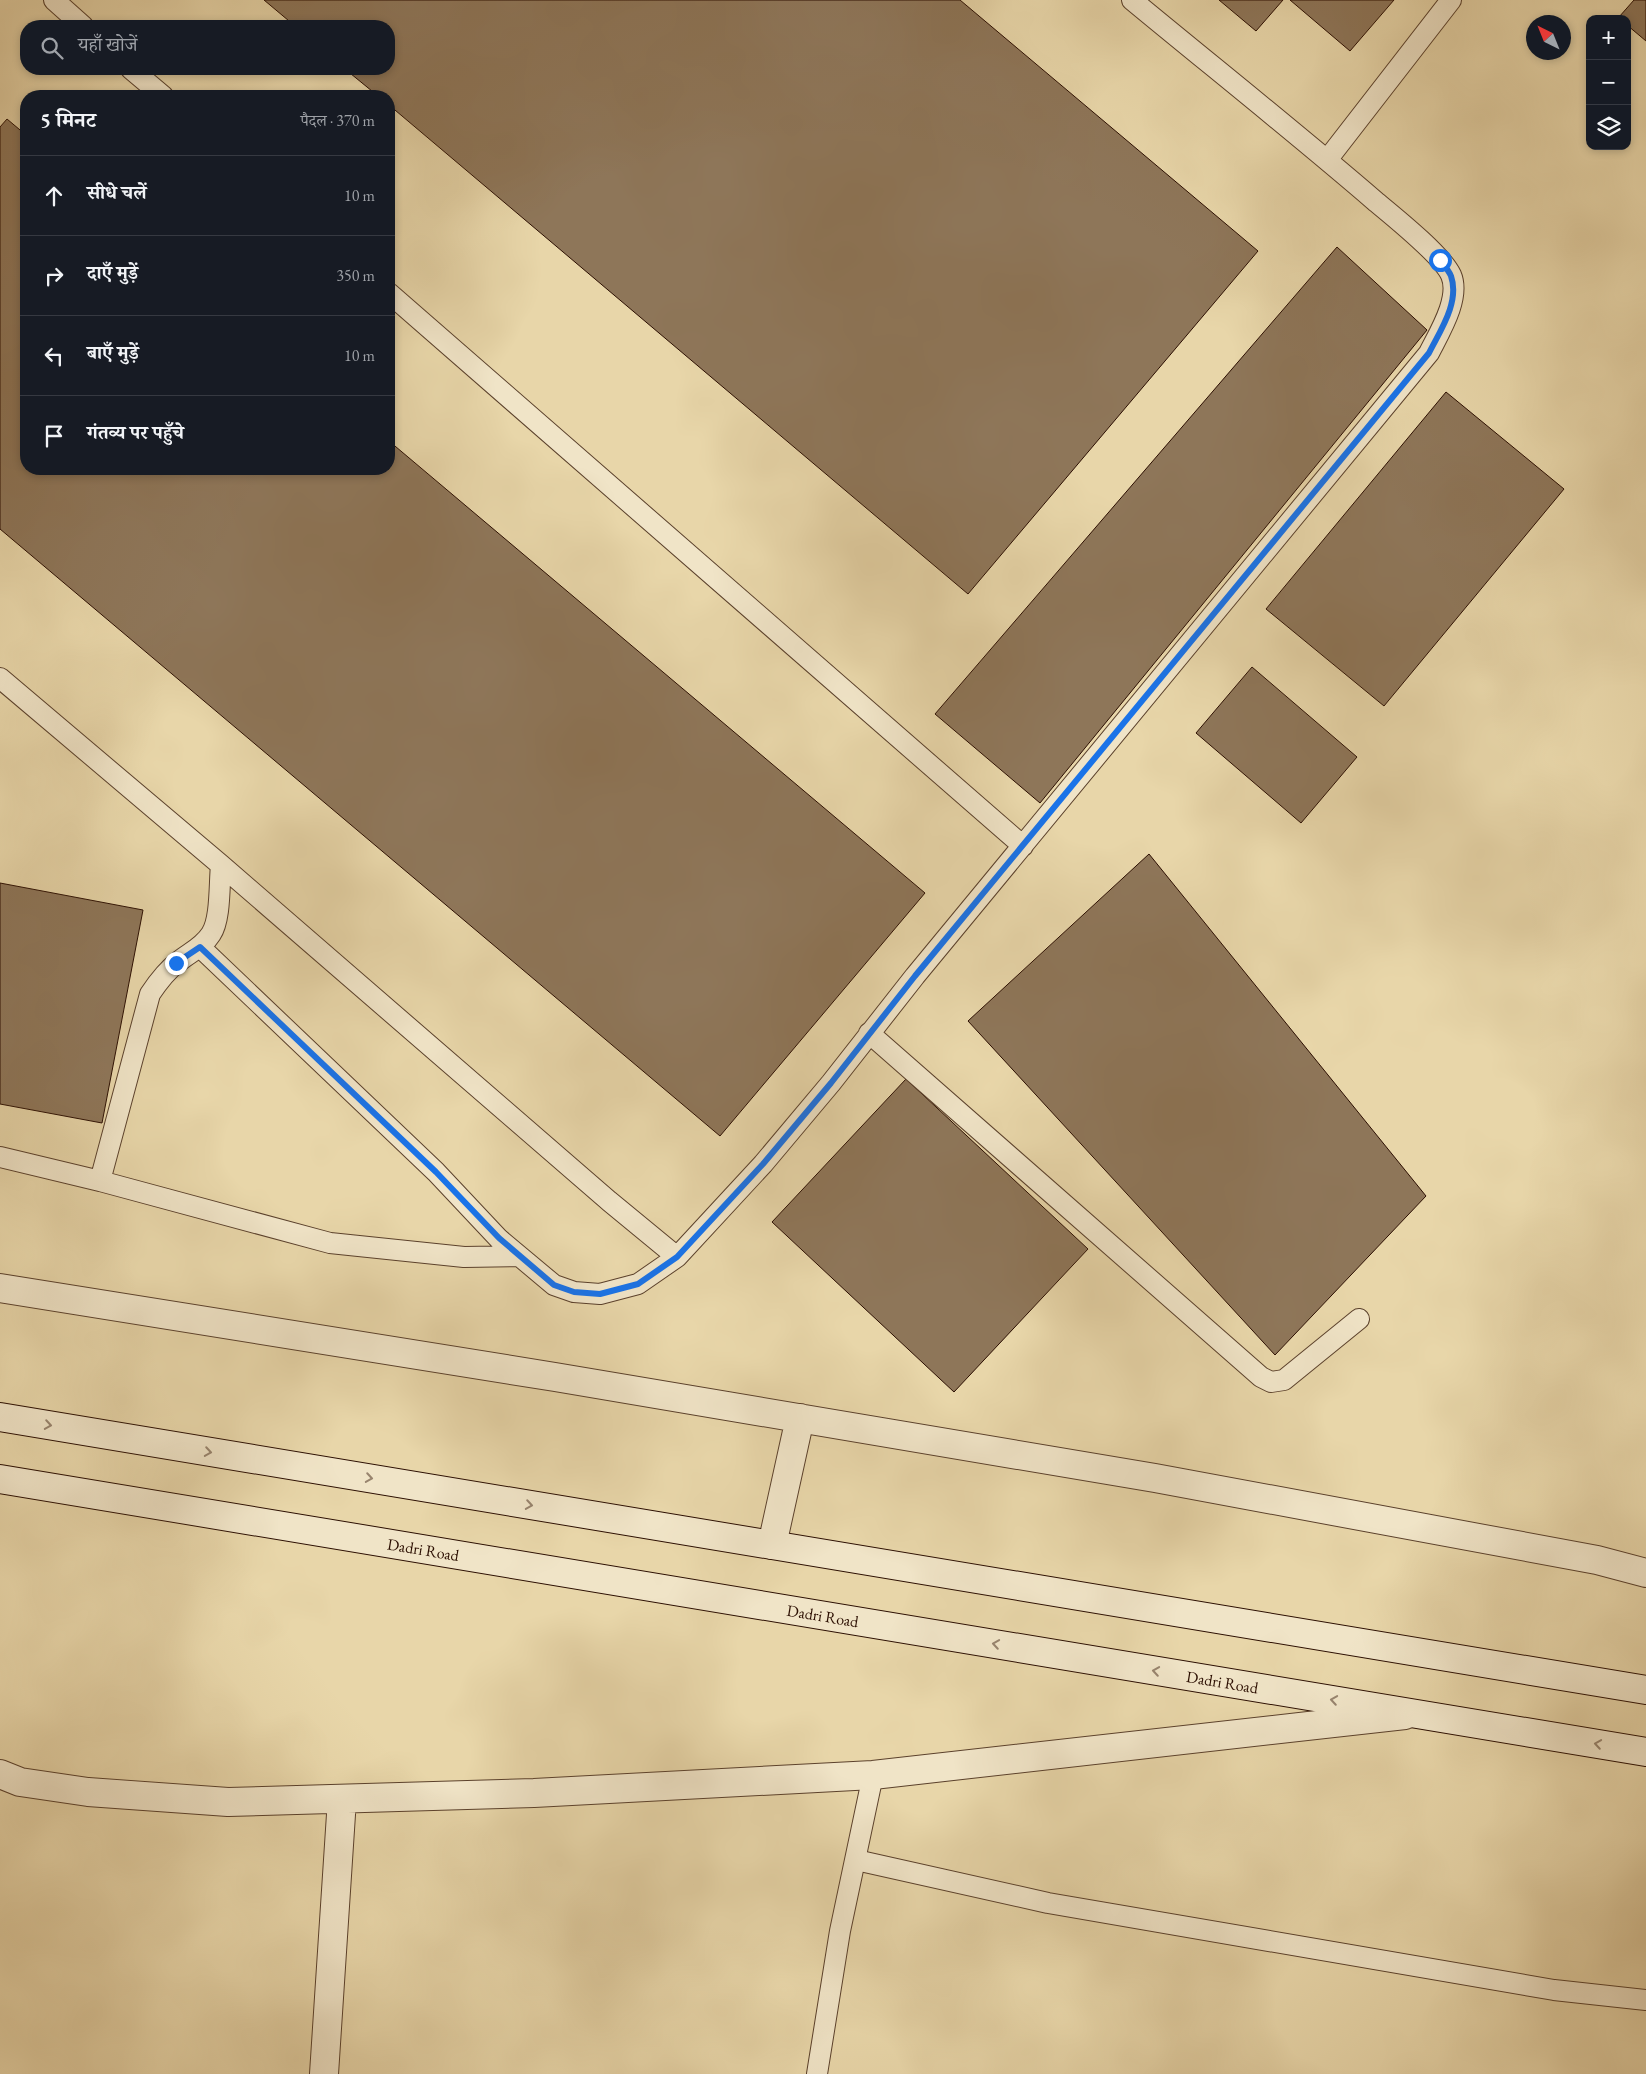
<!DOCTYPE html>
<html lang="hi">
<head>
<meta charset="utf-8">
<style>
	:root { --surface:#171b24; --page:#20242c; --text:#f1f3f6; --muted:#9ea1a6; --line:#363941 }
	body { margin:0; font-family:"EB Garamond","Noto Serif Devanagari",serif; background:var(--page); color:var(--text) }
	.controls { position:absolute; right:15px; top:15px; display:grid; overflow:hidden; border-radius:10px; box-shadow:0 2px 8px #0003 }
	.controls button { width:45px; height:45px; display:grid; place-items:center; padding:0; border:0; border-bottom:1px solid var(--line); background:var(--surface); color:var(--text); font:25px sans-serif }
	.compass { position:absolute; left:1526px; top:15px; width:45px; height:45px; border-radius:50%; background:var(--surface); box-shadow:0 2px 8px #0003; rotate:317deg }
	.stop { position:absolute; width:15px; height:15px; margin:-11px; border:4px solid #1a73e8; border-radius:50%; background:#fff }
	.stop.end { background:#1a73e8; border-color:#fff; box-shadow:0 1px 5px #0008 }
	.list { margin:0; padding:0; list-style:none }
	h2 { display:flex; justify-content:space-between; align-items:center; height:65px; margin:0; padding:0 20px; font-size:21px }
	h2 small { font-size:16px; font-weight:400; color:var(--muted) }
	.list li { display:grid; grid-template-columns:32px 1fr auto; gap:15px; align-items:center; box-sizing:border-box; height:80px; padding:0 20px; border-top:1px solid var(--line) }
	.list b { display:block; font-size:19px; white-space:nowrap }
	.list em { font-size:16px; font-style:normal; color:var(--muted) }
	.icon { flex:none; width:28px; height:28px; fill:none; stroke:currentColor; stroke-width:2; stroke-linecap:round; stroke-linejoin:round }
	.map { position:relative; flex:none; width:1646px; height:2074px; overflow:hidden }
	.search { position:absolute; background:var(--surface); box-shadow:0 2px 8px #0003; left:20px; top:20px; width:375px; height:55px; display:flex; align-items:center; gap:12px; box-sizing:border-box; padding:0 18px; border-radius:20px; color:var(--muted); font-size:19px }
	.panel { position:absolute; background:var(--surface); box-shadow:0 2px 8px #0003; left:20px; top:90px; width:375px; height:385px; border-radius:20px }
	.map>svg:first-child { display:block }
	.building { fill:#8e7659; stroke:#2c0f02 }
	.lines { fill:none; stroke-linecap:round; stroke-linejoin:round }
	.service-casing { stroke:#5b412c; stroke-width:22 }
	.minor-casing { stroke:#5b412c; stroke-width:30 }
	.secondary-casing { stroke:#2c0f02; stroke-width:30 }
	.service { stroke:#f0e4c7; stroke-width:20 }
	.minor { stroke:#f0e4c7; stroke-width:28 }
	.secondary { stroke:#f0e4c7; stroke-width:28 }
	.oneway { stroke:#98846e }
	.route { stroke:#1a73e8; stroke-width:6 }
	.labels { text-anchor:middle; stroke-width:4; stroke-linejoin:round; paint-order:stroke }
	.street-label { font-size:16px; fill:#2c0f02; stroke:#f0e4c7 }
</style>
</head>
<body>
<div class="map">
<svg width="1646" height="2074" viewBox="0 0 1646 2074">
	<rect width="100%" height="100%" fill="#e8d6a9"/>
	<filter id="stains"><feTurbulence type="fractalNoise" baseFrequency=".004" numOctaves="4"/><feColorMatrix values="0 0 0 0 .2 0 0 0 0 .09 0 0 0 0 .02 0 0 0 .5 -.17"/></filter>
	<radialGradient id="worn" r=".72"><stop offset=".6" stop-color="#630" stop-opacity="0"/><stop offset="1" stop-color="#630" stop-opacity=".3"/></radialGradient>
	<path class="building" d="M264,0H960L1258,251L968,594L389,105V96H378L345,69H389V26H295Z
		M1219,0H1283L1256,31Z
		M1290,0H1394L1350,51Z
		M1634,0H1646V41L1627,25V19L1619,17Z
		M7,119L26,135V469H389V441L925,893L720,1136L0,529V127Z
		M1337,247L1427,330L1040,803L935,714Z
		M1446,392L1564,489L1384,706L1266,609Z
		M1252,667L1357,757L1301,823L1196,733Z
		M1149,854L1426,1196L1275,1355L968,1021Z
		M0,883L143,910L102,1123L0,1104Z
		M906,1079L1088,1249L954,1392L772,1222Z"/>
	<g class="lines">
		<defs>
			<path id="service" d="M54,0L83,26
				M131,69L163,96
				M1327,160L1451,0
				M389,293L1023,846
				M0,678L221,865L609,1201L677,1257
				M200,947L436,1172L499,1239L554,1285L574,1292L600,1294L638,1284L677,1257L763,1164L831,1083L915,976L1429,353C1439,333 1461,298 1451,275C1442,255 1393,216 1375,201C1295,132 1213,67 1132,0
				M869,1033L1261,1377L1271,1382L1284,1380L1359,1319
				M0,1157L100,1181L330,1243L464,1257L517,1256
				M100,1181L150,994C158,982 166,971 178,962C189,953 203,947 211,934C221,919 219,884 221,865
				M856,1860L1048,1903L1554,1990L1646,2000
				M817,2074L840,1931L873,1775"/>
			<path id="minor" d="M0,1288L555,1377L1155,1478L1597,1560L1646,1573
				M772,1545L800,1418
				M0,1774L20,1782L88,1792L228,1802L534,1793L873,1775L1405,1715
				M324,2074L342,1799"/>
			<g id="secondary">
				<path d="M0,1417L1646,1690"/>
				<path id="s1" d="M0,1479L1646,1752"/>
			</g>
		</defs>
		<use href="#service" class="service-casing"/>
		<use href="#minor" class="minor-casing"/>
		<use href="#secondary" class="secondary-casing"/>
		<use href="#service" class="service"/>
		<use href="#minor" class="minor"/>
		<use href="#secondary" class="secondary"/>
	</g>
	<defs><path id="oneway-chevron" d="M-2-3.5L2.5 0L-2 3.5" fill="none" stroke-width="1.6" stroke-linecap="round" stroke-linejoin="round" transform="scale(1.25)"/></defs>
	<g class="oneway">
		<use href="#oneway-chevron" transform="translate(48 1425) rotate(9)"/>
		<use href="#oneway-chevron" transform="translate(208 1452) rotate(9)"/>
		<use href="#oneway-chevron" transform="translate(369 1478) rotate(9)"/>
		<use href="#oneway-chevron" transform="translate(529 1505) rotate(9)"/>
		<use href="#oneway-chevron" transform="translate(996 1644) rotate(-171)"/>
		<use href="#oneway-chevron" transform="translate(1156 1671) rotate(-171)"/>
		<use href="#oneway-chevron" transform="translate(1334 1700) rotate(-171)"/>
		<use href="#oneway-chevron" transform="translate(1598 1744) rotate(-171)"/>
	</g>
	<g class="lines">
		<path class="route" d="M176,963L200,947L436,1172L499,1238L554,1285L574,1292L600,1294L638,1284L677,1257L763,1164L831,1083L915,976L1429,353C1440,331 1460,302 1451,276C1449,271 1444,265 1440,260"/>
	</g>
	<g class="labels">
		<g class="street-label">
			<text dy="6" stroke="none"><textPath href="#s1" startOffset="429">Dadri Road</textPath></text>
			<text dy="6" stroke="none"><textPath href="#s1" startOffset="834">Dadri Road</textPath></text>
			<text dy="6" stroke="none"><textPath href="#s1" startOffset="1239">Dadri Road</textPath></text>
		</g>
	</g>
	<rect width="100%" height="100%" filter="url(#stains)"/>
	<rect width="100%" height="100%" fill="url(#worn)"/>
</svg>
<div class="controls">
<button>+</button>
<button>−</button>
<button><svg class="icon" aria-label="layers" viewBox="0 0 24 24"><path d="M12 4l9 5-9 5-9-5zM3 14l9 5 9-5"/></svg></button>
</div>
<svg class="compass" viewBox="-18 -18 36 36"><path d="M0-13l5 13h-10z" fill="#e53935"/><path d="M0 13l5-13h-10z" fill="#9ea1a6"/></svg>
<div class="stop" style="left:1440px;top:260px"></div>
<div class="stop end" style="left:176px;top:963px"></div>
<div class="search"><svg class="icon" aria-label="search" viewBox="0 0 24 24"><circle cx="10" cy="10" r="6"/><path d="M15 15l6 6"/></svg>यहाँ खोजें</div>
<section class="panel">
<h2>5 मिनट<small>पैदल · 370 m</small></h2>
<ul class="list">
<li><svg class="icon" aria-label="ahead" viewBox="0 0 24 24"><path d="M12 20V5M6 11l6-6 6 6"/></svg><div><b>सीधे चलें</b></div><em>10 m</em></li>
<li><svg class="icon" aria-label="right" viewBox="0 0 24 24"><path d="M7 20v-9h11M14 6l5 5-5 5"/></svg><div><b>दाएँ मुड़ें</b></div><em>350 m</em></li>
<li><svg class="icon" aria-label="left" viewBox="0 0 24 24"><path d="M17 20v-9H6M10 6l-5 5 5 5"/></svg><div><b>बाएँ मुड़ें</b></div><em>10 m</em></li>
<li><svg class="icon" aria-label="arrive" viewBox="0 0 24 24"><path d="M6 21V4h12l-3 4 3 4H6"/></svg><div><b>गंतव्य पर पहुँचे</b></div></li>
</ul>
</section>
</div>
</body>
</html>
